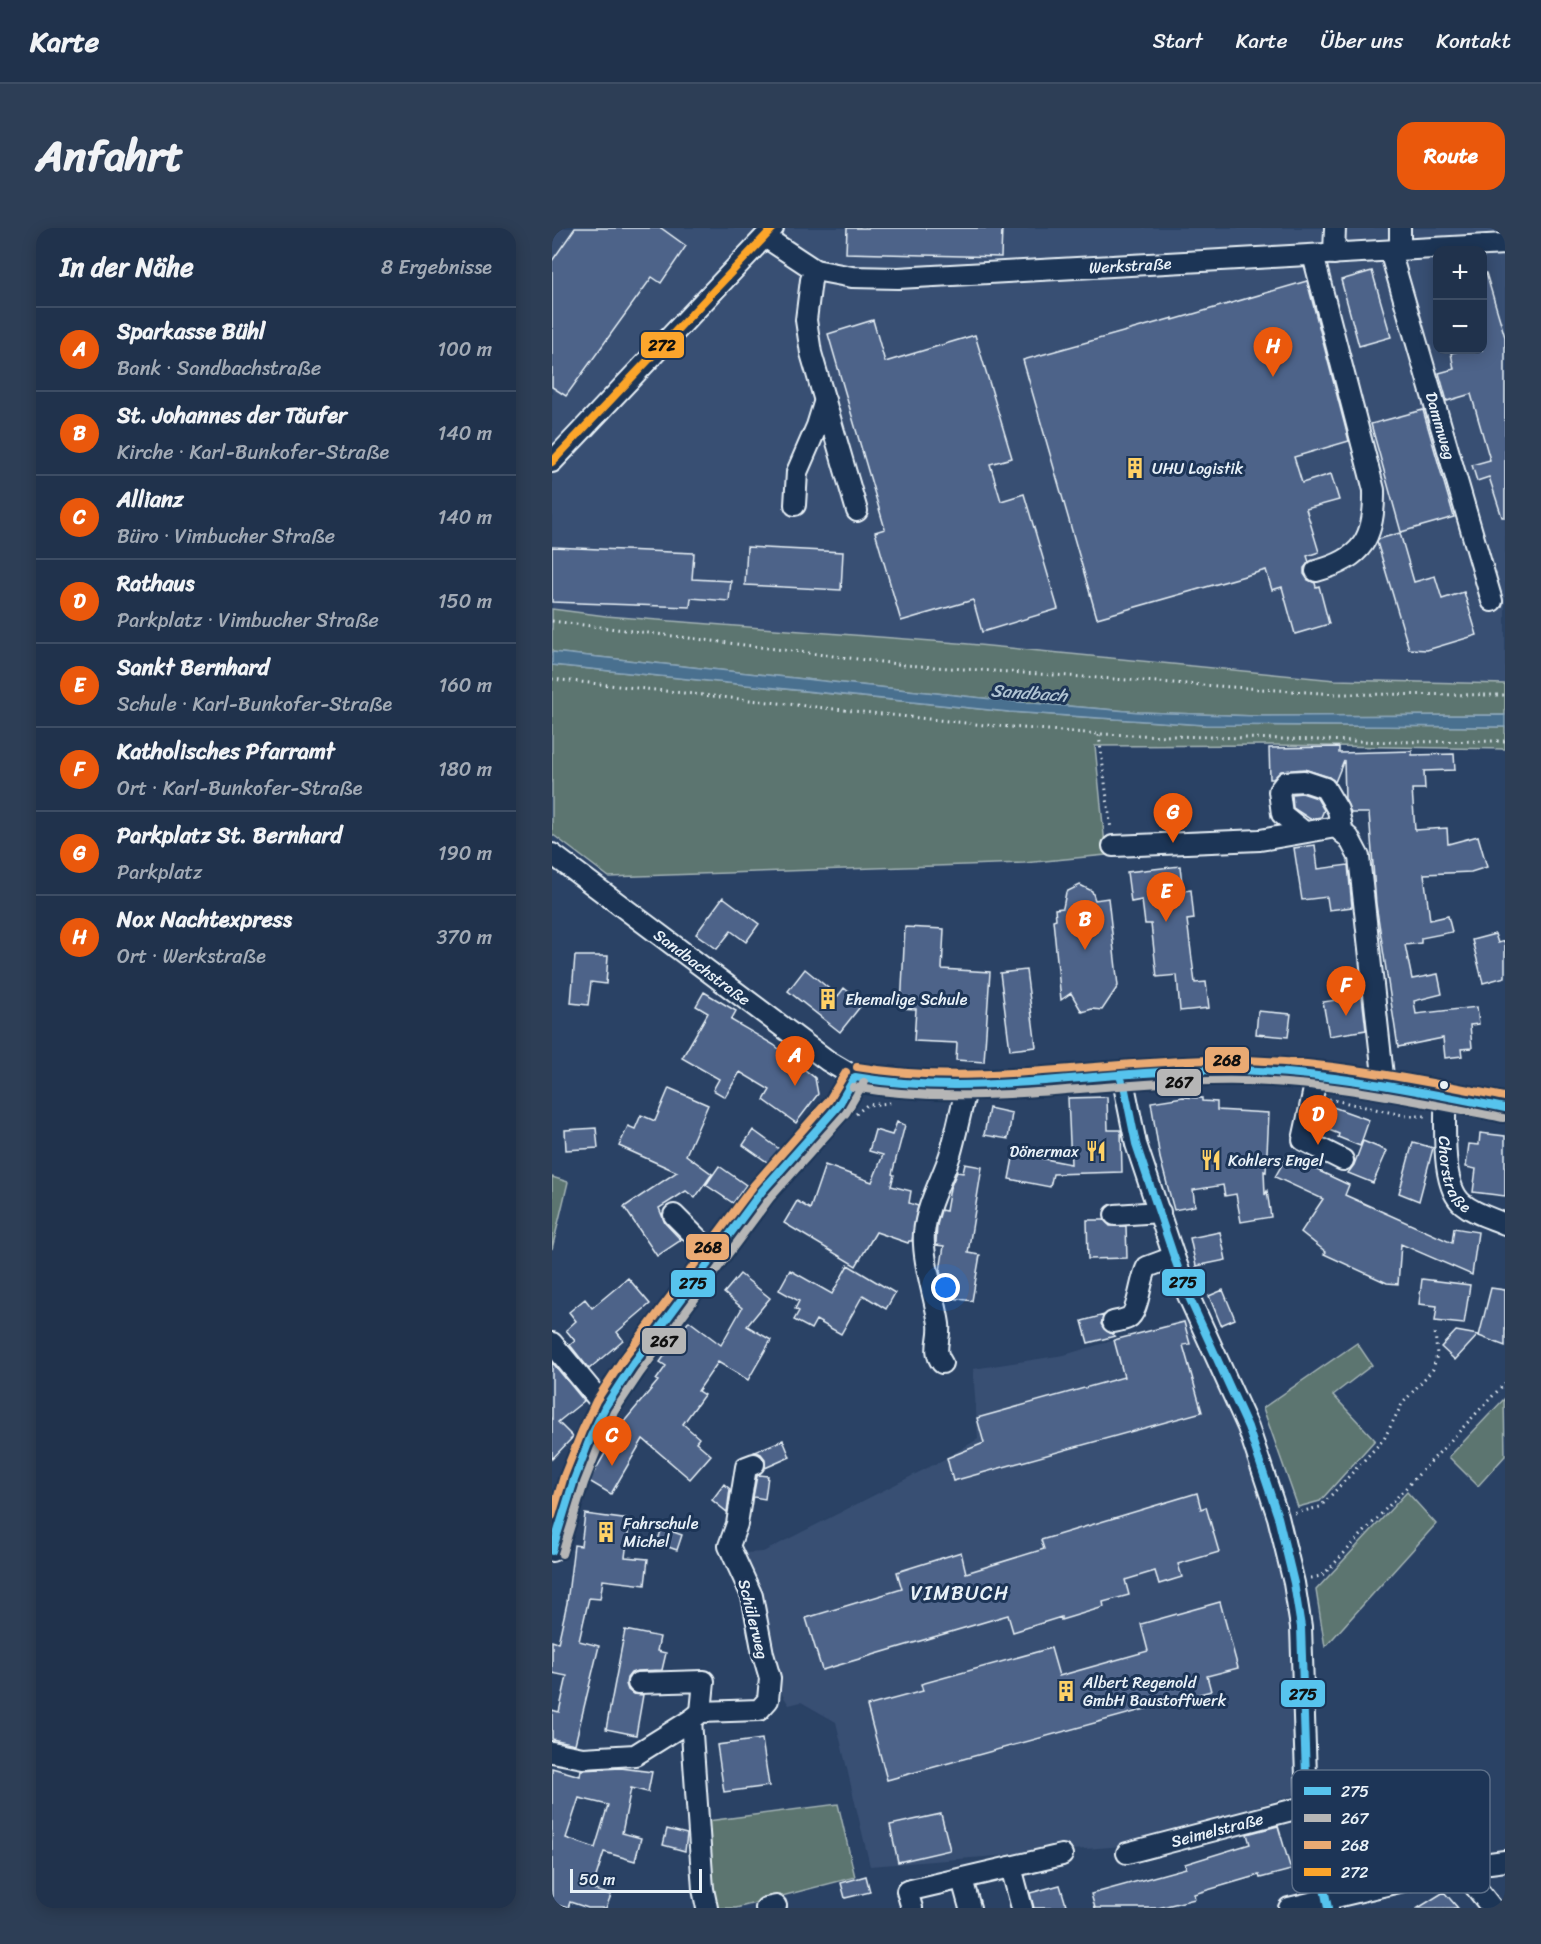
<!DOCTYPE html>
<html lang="de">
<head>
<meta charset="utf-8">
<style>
	:root { --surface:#20324c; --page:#2d3e56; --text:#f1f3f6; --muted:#a2aab5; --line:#3d4d64; --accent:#ea580c }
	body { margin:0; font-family:Sriracha,sans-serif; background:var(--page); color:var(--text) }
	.controls { position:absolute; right:18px; top:18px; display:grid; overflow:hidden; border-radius:12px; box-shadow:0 3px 15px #0003 }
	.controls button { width:54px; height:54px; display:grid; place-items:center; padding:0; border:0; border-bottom:2px solid var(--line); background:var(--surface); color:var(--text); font:30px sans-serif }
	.scale { position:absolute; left:18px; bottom:15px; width:132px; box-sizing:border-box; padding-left:6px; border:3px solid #e8f1f8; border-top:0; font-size:16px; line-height:21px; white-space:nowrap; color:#e8f1f8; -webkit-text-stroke:4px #1d3557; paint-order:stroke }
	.you { position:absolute; left:394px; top:1060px; width:21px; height:21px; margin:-15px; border:4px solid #fff; border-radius:50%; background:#1a73e8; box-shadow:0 0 0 9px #1a73e833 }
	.badge { display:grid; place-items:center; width:39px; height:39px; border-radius:50%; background:var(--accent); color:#fff; font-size:20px; font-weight:700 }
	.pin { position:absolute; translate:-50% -50px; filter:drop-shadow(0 2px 3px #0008) }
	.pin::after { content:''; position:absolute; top:32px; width:21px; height:18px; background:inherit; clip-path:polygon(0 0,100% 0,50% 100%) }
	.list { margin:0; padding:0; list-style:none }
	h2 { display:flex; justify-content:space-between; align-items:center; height:78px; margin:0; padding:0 24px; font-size:26px }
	h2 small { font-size:20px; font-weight:400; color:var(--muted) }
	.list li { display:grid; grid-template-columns:39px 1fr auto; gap:18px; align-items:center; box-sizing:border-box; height:84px; padding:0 24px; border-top:2px solid var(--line) }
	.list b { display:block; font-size:22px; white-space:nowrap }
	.list p { margin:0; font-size:20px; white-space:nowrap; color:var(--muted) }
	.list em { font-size:20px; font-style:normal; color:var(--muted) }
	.map { position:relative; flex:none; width:953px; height:1680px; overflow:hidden; border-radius:18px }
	header { display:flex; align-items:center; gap:36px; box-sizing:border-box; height:84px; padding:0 30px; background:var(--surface); border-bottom:2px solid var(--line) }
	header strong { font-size:28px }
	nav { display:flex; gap:33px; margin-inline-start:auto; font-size:21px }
	.intro { display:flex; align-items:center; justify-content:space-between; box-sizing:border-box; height:144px; padding:0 36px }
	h1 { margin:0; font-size:42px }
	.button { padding:15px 27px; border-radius:18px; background:var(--accent); color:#fff; font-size:21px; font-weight:700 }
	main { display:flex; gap:36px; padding:0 36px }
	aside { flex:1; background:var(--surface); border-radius:18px; box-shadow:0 3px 15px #0003 }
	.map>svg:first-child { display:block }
	.built { fill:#384f73; fill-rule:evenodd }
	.green { fill:#5b7470; stroke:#a2b2b4; stroke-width:1.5 }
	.water { fill:#48708f; stroke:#88a4b9; stroke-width:1.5 }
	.building { fill:#4d6489; stroke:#e8f1f8; stroke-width:1.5; fill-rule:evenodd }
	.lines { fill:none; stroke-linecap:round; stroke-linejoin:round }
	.minor-casing { stroke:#e8f1f8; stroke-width:24 }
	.path { stroke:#e8f1f8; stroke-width:3; stroke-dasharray:1.5 4.5; stroke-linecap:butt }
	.minor { stroke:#1d3557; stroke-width:20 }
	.bus-1-casing { stroke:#1d3557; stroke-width:12 }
	.bus-2-casing { stroke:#1d3557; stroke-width:12 }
	.bus-3-casing { stroke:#1d3557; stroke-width:12 }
	.bus-4-casing { stroke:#1d3557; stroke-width:12 }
	.bus-1 { stroke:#57c3ed; stroke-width:8 }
	.bus-2 { stroke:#b6b6b6; stroke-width:8 }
	.bus-3 { stroke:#eaaa73; stroke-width:8 }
	.bus-4 { stroke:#fca52c; stroke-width:8 }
	.bus-dot { fill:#e8f1f8; stroke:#1d3557; stroke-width:2 }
	.labels { text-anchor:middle; stroke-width:6; stroke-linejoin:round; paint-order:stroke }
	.street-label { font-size:16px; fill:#e8f1f8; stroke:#1d3557 }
	.poi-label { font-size:16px; fill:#e8f1f8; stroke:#1d3557; text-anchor:start }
	.water-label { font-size:18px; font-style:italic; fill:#b0c4d3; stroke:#1d3557 }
	.quarter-label { font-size:20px; letter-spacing:1.5px; fill:#e8f1f8; stroke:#1d3557 }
	.key { fill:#1d3557; stroke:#5a6d87; stroke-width:1.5 }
	.key-label { font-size:16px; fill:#e8f1f8 }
	.line-badge { stroke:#1d3557; stroke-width:2 }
	.pale-badge-label { font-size:16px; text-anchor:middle; font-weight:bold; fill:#111 }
</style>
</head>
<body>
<header>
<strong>Karte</strong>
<nav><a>Start</a><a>Karte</a><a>Über uns</a><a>Kontakt</a></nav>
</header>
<div class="intro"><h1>Anfahrt</h1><a class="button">Route</a></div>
<main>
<aside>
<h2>In der Nähe<small>8 Ergebnisse</small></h2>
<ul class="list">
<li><span class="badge">A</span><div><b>Sparkasse Bühl</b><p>Bank · Sandbachstraße</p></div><em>100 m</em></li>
<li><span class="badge">B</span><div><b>St. Johannes der Täufer</b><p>Kirche · Karl-Bunkofer-Straße</p></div><em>140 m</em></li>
<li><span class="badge">C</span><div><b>Allianz</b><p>Büro · Vimbucher Straße</p></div><em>140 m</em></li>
<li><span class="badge">D</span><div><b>Rathaus</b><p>Parkplatz · Vimbucher Straße</p></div><em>150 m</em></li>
<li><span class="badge">E</span><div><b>Sankt Bernhard</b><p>Schule · Karl-Bunkofer-Straße</p></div><em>160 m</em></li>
<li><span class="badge">F</span><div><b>Katholisches Pfarramt</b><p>Ort · Karl-Bunkofer-Straße</p></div><em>180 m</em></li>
<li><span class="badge">G</span><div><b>Parkplatz St. Bernhard</b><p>Parkplatz</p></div><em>190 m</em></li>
<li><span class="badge">H</span><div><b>Nox Nachtexpress</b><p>Ort · Werkstraße</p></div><em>370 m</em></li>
</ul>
</aside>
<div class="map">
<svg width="953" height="1680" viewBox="0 0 953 1680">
	<rect width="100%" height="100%" fill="#2a4265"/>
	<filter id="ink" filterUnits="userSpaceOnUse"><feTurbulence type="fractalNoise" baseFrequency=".0167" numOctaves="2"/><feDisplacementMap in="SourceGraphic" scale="12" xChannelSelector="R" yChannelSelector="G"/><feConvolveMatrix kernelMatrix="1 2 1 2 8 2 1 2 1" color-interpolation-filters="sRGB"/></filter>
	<g filter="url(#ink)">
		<path class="built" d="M0,0H953V456L783,452L406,415L54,388L0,381ZM885,22H930V122H885Z
			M637,1090L685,1196L722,1308L740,1399L746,1566L571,1618L318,1638L284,1494L249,1474L237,1477L228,1463L211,1378L193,1325L211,1324L389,1233L426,1211L421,1141L512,1127Z"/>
		<path class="green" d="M0,381L54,388L406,415L783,452L953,456V487L704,488L587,484L468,474L0,424Z
			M0,437L457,484L653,497L953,499V521L720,517L543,518L554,627L472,635L57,649L0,606Z
			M0,949L16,954L0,1021Z
			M805,1115L820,1137L781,1167L823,1212L768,1273L746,1279L711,1180Z
			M952,1171L953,1228L926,1258L897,1229Z
			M855,1264L884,1296L773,1419L764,1362Z
			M286,1576L303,1649L184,1680H162L156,1593Z"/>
		<path class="water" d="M0,424L468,474L587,484L704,488L953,487V499L653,497L457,484L0,437Z"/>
		<path class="building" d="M23,0H109L134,18L109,55L100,49L14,168L0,159V33Z
			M295,0H450L449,29L294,25Z
			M820,43L839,109L807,118L789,52Z
			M930,45H934L953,109V289H950L937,249L925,253L920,237L938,232L919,166L895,173L887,145L902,141L899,125L910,122H930Z
			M755,53L797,213L742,229L750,255L779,246L787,272L754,281L767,324L755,328L757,334L752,340V346L756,352L763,355L764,359L767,358L777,396L743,406L730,359L720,362L714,342L545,390L471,132L621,90V92Z
			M321,92L333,134L423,107L460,230L438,236L449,273L472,266L506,381L430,404L421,372L349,393L323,304L333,301L276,106Z
			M871,182L902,289L849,304L819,196Z
			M848,305L862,354L883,348L890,371L912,364L925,407L875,422L857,421L825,314L827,311Z
			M0,319L142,325L140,351L179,353L177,373L139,370L138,379L0,374Z
			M195,319L291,324L289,362L193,357Z
			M787,519V525L860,523V527L902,526L903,542L872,543L873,561H860L863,602L895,600L896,616L926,608L935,639L919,644L872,646L878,692L896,688L900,704L869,710V715L853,717L860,751L886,746L890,766L862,773L864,786L925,779L927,796L918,797L920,820L909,821L910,828L893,830L891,810L846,819L824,676L817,585H799L793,571L792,532L783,554L777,549L752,541L729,543L721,551H718L717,520Z
			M750,565L765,570L772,582L769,589L758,591L741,580L740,566Z
			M763,617L766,641L796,637L800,679L777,682L775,669L750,672L742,620Z
			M628,638L631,663L639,662L642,691L635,692L643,755L654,754L657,780L628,783L625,747L605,749L599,696H593L590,672L579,674L575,644Z
			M528,657L540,663L543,672L556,670L566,758L550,782L540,781L530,784L519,765L509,772L501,692L504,691L503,681L511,680L514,664Z
			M171,669L207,696L194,714L179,703L165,721L144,706Z
			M353,699L392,701L390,741L438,744L432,834L404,832L405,815L362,813L364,781L349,780Z
			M943,706L946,715L953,713V749L931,755L920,712Z
			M23,728H56L54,756L39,754L36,777L19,775Z
			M253,741L286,768L292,760L311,775L288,804L236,763Z
			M474,742L484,819L458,822L448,745Z
			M152,764L184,783L179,792L222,817L263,850L266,866L244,895L212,872L218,862L188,844L173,869L161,862L167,851L130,830L156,785L144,778Z
			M810,768L814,802L777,808L771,774Z
			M706,783L739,786L736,809L704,806Z
			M117,860L156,877L134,927L160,946L143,970L134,963L107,980L113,995L129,1012L105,1028L72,979L125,944L67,918L76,898L83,901L89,887L103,893Z
			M555,869L556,902H569L570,944L501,946L498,959L457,951L462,925L519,936L516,870Z
			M631,869L650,870V873L665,874V882L717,885L714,944L712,943L713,967L715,963L719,989L689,994L684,966L673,968L671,957L641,962L643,978L622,982L608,930L599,874Z
			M781,879L817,892L808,918L786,909L787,906L772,900Z
			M437,880L460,885L456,911L432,907Z
			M345,894L353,897L340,946L342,947L339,958L359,963L357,975L366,978L360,1013H357L356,1015L324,1004L304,1038L232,995L245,973L258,981L273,937L320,954L331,927L317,923L323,902L340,907Z
			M44,900L46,920L14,922L13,902Z
			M201,902L230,923L218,936L191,917Z
			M928,905L953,908V968L921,964L924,941L914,939L917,916L927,917Z
			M811,913L835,923L821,955L796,945L802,937Z
			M861,914L881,920L867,973L847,965Z
			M735,928L797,957L793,967L900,1015L902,1000L926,1004L920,1047L849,1016L846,1056L835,1055L772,1026L774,1024L749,1004L771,971L723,949Z
			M413,936L430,939L416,1025L428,1027L420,1073L394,1069L388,1043L392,1018L384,1017V1015L385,997L389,982L394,983L398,960L405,944L411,945Z
			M167,938L194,957L181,975L154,957Z
			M535,992H552L558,998H574L575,1030L536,1031Z
			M668,1004L674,1032L644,1038L638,1010Z
			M296,1037L343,1065L334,1081L311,1067L289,1106L264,1092L259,1101L242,1092L247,1083L243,1081L247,1073L227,1062L238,1042L280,1066Z
			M188,1046L218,1070L195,1098L219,1112L196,1152L166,1134L146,1163L152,1167L131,1196L147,1210L144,1214L159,1227L138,1251L91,1211L59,1266L37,1253L70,1196L106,1153L104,1152L114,1138L108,1134L137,1093L169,1117L190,1080L172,1065Z
			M76,1050L98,1076L65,1104L71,1112L37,1141L18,1117L23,1113L14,1102L24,1093L17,1084L33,1071L40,1080Z
			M870,1051L918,1057L912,1096L883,1093L885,1078L867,1076Z
			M939,1060L953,1062V1118L927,1108Z
			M671,1062L683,1091L669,1097L657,1068Z
			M552,1087L549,1096L552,1101L563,1108L536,1115L530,1093Z
			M632,1094L638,1116L631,1117L650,1184L401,1253L395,1230L432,1215L425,1190L572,1149L562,1112Z
			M904,1103L926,1107L903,1132L889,1119Z
			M0,1134L32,1173L6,1194L21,1209L0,1231Z
			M231,1212L238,1229L213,1240V1231L209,1226L202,1224Z
			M207,1247L216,1248L213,1271L201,1269L205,1248Z
			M172,1256L178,1261L175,1284L160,1272Z
			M645,1265L649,1281L654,1279L667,1324L626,1336L630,1349L607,1356L603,1343L573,1352L577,1367L551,1374L552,1379L509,1392V1389L461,1404L456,1387L270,1442L254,1390L350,1361L345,1344L409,1324L414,1345L492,1321L489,1312Z
			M33,1286L78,1292L73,1329L96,1331L93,1357L51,1352L48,1371L37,1370L27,1413L47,1418L23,1516L0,1511V1482L7,1484L15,1448L0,1445V1413L6,1415L15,1375L22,1317L29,1318Z
			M110,1300L130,1307L125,1322L105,1315Z
			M668,1374L686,1440L655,1448L659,1463L335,1552L315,1478L371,1463L369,1456L499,1420L507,1448L596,1423L589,1396Z
			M73,1402L108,1409L105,1423L114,1425L110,1442L85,1443L79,1445L75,1450L74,1456L76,1462L81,1466L91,1467L84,1507L54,1501Z
			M210,1511L217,1558L172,1564L165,1517Z
			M0,1540L28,1548L29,1542L69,1540L100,1544L96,1564L79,1560L70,1605L89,1610L83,1633L52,1624L40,1661L59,1667L54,1680H36L18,1674L16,1680L0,1676ZM27,1570L56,1577L43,1620L14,1610Z
			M389,1586L398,1622L346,1634L338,1597Z
			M726,1598L739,1642L708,1650L707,1647L642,1666L643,1671L606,1680H543L539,1666L634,1640L633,1636L698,1616L695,1606Z
			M115,1601L135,1606L133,1623L111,1617Z
			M314,1648L318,1664L293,1670L289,1655Z
			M508,1657L515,1680H482L478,1665Z
			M892,1664L906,1680H866Z"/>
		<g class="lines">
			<defs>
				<g id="minor">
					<path d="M848,0V22"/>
					<path id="s1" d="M213,9L263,42L300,49L346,50L953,16"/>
					<path id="s2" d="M838,23L940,373"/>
					<path d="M782,26L783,0"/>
					<path d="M761,27L822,262C823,309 811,331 764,343"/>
					<path d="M263,42L259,52L254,92L259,125L305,283"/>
					<path d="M0,234L221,0"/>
					<path d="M243,277L245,244L265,198L273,172"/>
					<path d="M751,603L730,586L727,563L734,554L752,553L773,560L786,582L791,605"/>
					<path d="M561,618L708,612L784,599L797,610L807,629L832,857"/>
					<path id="s3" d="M0,626L276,833L303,849L352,857L526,851L659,842L710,843L765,847L845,858L953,880"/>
					<path d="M765,847L751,912L791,932"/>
					<path d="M568,848L573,862L584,916L622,1029L636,1067L696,1199L726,1289L742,1355L749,1399L755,1578L776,1680"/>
					<path id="s4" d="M893,868C894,896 888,958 911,976C923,986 939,990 953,996"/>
					<path d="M122,987L163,1028"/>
					<path d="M563,987L608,984"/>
					<path d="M561,1094C566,1093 572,1092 576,1090C587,1084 588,1051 595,1039L622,1029"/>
					<path d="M0,1115L53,1179"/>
					<path d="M390,1135C380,1122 389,1111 387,1096C383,1069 370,1032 372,1005C375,976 389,954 398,927C405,903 409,879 416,856"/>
					<path d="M0,1323L22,1252L39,1208L53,1179L79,1139L210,963L286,878L303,849"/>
					<path d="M86,1455L152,1453L149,1484"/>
					<path d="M139,1492L149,1484L207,1482L216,1472L218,1450L211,1426L200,1368L177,1318L185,1296L194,1239L202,1236"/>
					<path d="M0,1524L31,1530L83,1527L139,1492L151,1661L155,1680"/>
					<path id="s5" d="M575,1625L755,1578"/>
					<path d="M915,1638L922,1657L940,1680"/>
					<path d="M459,1639L470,1680"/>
					<path d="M410,1651L418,1680"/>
					<path d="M214,1680L224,1678"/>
					<path d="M360,1680L355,1663L510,1627"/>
					<path d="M737,1680L915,1638L953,1633"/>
				</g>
			</defs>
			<use href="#minor" class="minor-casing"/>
			<path class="path" d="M0,393L353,437L784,466L953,467
				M0,451L433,497L547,506L841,514L953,513
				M547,507L559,602
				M777,871L855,888H877
				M304,886L315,877L339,875
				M743,1285L768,1279L832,1211L850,1176L881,1141L885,1127L883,1103
				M759,1350L769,1348L779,1339L953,1155"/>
			<use href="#minor" class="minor"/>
			<defs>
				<path id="bus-1" d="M568,848L573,862L584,916L622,1029L636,1067L696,1199L726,1289L742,1355L749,1399L755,1578L776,1680
					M0,1323L22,1252L39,1208L53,1179L79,1139L210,963L286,878L303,849C422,870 542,843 661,842C759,841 857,861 953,880"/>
				<path id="bus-2" d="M301,859C419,880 540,855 659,853C757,850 855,871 951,890
					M10,1326L32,1255L49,1212L62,1184L88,1145L218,970L294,885L312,854"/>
				<path id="bus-3" d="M305,839C422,859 542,834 660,832C759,830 856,850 953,869
					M0,1288L12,1248L30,1203L44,1173L70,1133L202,957L277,872L294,844"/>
				<path id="bus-4" d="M0,234L221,0"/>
			</defs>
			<use href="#bus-1" class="bus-1-casing"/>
			<use href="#bus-2" class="bus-2-casing"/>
			<use href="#bus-3" class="bus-3-casing"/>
			<use href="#bus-4" class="bus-4-casing"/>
			<use href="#bus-1" class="bus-1"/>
			<use href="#bus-2" class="bus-2"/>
			<use href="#bus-3" class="bus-3"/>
			<use href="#bus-4" class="bus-4"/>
		</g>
	</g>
	<defs>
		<symbol id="building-bare" viewBox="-9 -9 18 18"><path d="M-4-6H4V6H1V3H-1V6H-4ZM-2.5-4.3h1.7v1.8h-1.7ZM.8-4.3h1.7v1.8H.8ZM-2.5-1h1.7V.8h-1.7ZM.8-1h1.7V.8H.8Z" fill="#ffd166" stroke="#1d3557" stroke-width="2.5" paint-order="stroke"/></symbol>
		<symbol id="restaurant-bare" viewBox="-9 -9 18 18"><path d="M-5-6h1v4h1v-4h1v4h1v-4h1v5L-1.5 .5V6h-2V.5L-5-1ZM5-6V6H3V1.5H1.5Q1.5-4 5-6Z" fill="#ffd166" stroke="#1d3557" stroke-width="2.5" paint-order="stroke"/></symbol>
	</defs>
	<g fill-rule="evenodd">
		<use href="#building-bare" x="568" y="225" width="30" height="30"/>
		<use href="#building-bare" x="261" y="756" width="30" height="30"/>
		<use href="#restaurant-bare" x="529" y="908" width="30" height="30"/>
		<use href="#restaurant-bare" x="644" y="917" width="30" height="30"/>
		<use href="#building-bare" x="39" y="1289" width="30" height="30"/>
		<use href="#building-bare" x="499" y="1448" width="30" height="30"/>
	</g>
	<circle class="bus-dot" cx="892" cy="857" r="5"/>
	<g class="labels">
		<g class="street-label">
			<text dy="6" stroke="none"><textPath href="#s1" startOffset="376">Werkstraße</textPath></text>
			<text dy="6" stroke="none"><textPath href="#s2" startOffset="182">Dammweg</textPath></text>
			<text dy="6" stroke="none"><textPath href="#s3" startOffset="188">Sandbachstraße</textPath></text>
			<text dy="6" stroke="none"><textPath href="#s4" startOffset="80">Chorstraße</textPath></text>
			<text transform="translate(202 1391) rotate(76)" y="6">Schülerweg</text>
			<text dy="6" stroke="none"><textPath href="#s5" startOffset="93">Seimelstraße</textPath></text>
		</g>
		<g class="poi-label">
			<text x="600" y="246">UHU Logistik</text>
			<text x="293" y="777">Ehemalige Schule</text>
			<text x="527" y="929" text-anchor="end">Dönermax</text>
			<text x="676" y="938">Kohlers Engel</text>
			<text x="71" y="1301">Fahrschule<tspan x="71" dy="18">Michel</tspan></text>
			<text x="531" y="1460">Albert Regenold<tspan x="531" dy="18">GmbH Baustoffwerk</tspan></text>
		</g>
		<g class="water-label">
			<text transform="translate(477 465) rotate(4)" y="6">Sandbach</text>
		</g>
		<g class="quarter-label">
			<text x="408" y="1372">VIMBUCH</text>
		</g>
	</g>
	<rect x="740" y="1542" width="198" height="123" rx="9" class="key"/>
	<rect x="752" y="1559" width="27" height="8" fill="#57c3ed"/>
	<rect x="752" y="1586" width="27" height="8" fill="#b6b6b6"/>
	<rect x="752" y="1613" width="27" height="8" fill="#eaaa73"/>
	<rect x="752" y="1640" width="27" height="8" fill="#fca52c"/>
	<g class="key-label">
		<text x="789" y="1569">275</text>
		<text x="789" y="1596">267</text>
		<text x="789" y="1623">268</text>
		<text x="789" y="1650">272</text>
	</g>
	<g class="line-badge">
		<rect x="88" y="103" width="45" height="28" rx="6" fill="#fca52c"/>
		<rect x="652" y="818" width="46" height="28" rx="6" fill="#eaaa73"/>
		<rect x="604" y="840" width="46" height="29" rx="6" fill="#b6b6b6"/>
		<rect x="133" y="1005" width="45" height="28" rx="6" fill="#eaaa73"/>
		<rect x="609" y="1040" width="45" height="29" rx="6" fill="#57c3ed"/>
		<rect x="118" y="1041" width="46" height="29" rx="6" fill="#57c3ed"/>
		<rect x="89" y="1099" width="46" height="28" rx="6" fill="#b6b6b6"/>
		<rect x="728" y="1451" width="46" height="29" rx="6" fill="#57c3ed"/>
	</g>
	<g class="pale-badge-label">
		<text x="110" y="123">272</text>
		<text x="675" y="838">268</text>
		<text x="627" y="860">267</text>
		<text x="156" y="1025">268</text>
		<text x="631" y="1060">275</text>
		<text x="141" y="1061">275</text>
		<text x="112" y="1119">267</text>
		<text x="751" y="1472">275</text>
	</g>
</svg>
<div class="controls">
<button>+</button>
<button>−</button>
</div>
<div class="scale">50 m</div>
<div class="you"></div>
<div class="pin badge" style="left:243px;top:858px">A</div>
<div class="pin badge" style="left:533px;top:722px">B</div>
<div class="pin badge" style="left:60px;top:1238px">C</div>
<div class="pin badge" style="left:766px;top:917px">D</div>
<div class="pin badge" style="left:614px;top:694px">E</div>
<div class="pin badge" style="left:794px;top:788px">F</div>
<div class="pin badge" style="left:621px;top:615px">G</div>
<div class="pin badge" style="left:721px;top:149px">H</div>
</div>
</main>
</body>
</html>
